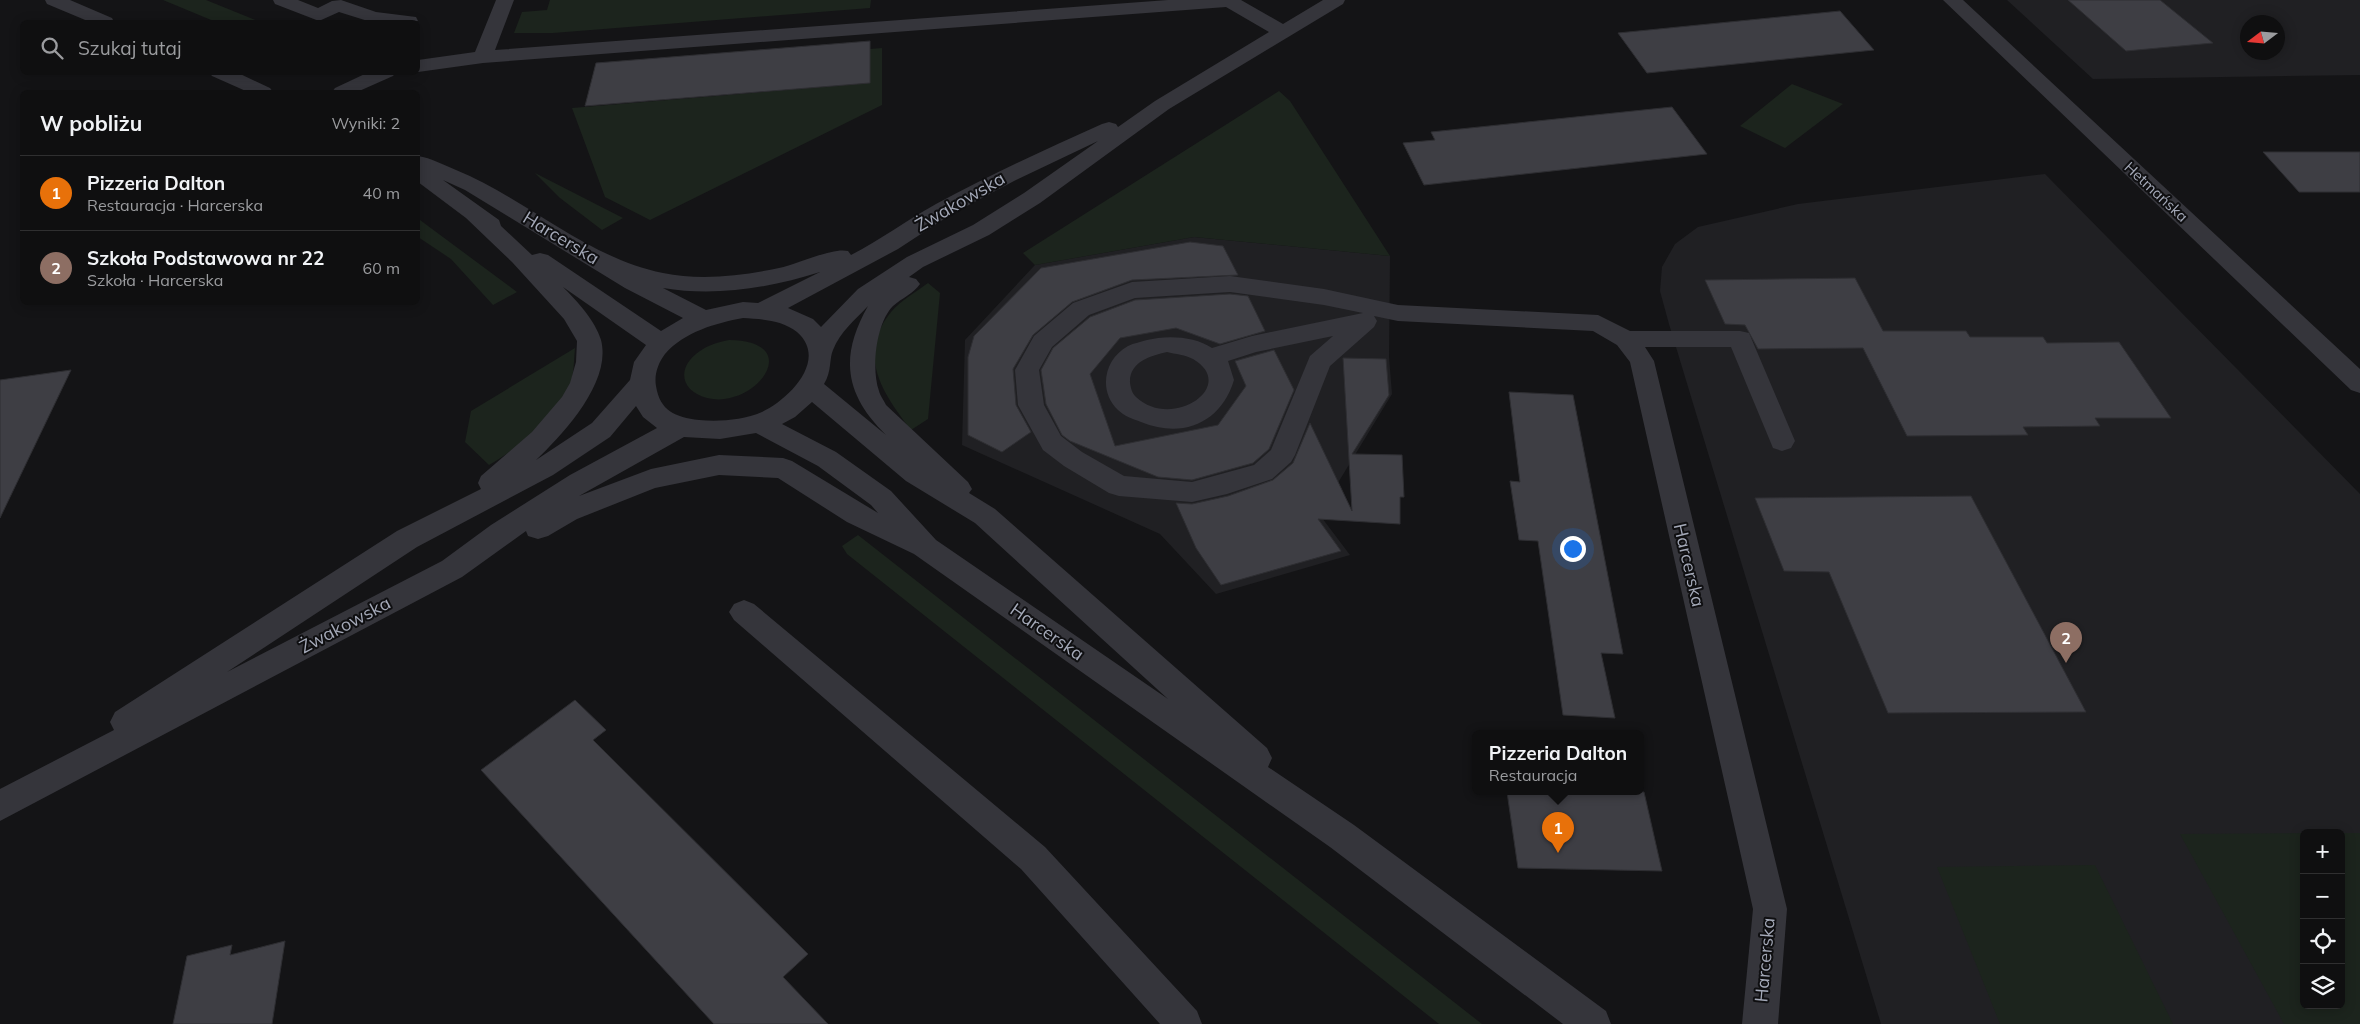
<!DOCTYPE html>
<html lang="pl">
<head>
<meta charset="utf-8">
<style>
	:root { --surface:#0f0f10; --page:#181819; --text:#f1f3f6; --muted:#9b9c9f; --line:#2f2f30; --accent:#ffc723 }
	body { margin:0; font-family:Mulish,sans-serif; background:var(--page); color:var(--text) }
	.controls { position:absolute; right:15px; bottom:15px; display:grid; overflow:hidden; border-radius:8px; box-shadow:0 2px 12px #0003 }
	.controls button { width:45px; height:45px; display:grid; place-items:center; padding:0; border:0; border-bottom:1px solid var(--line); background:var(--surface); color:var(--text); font:25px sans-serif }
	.compass { position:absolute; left:2240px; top:15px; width:45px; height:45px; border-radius:50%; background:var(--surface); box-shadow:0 2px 12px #0003; rotate:254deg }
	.you { position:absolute; left:1572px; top:548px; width:18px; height:18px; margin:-12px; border:4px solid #fff; border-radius:50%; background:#1a73e8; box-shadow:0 0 0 8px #1a73e833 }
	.badge { display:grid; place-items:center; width:32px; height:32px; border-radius:50%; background:var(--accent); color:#fff; font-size:16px; font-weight:700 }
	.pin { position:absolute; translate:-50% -41px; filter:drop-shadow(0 1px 2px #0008) }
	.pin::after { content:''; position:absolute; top:26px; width:18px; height:15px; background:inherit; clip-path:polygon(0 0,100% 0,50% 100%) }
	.popup { position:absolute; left:1472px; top:730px; width:172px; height:65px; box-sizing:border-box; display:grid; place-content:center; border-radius:8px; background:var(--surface); filter:drop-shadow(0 1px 4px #0005); font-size:16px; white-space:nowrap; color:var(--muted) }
	.popup b { font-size:19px; color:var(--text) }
	.popup::after { content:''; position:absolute; left:50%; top:100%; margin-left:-10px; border:10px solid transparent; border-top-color:var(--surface) }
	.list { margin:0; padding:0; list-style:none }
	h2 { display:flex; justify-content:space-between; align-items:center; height:65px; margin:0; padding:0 20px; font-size:21px }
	h2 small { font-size:16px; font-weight:400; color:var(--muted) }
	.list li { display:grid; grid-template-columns:32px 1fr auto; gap:15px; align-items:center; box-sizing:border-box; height:75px; padding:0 20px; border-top:1px solid var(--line) }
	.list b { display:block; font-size:19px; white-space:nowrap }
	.list p { margin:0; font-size:16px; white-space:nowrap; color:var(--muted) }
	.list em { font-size:16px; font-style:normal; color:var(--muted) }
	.icon { flex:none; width:28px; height:28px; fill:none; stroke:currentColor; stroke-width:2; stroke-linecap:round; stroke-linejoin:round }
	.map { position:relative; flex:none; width:2360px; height:1024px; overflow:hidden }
	.search { position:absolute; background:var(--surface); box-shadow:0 2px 12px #0003; left:20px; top:20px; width:400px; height:55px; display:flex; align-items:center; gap:12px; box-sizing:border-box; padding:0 18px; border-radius:8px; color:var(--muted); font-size:19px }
	.panel { position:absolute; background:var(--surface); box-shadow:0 2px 12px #0003; left:20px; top:90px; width:400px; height:215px; border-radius:8px }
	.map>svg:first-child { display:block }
	.built { fill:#202023; fill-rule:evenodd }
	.green { fill:#1c241d }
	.building { fill:#3e3e44; stroke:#2e2e32 }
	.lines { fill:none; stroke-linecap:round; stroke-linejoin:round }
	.minor { fill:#35353b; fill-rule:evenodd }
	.labels { text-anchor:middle; stroke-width:4; stroke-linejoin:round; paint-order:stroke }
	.far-street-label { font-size:15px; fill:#a4a9b8; stroke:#0f0f11 }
	.street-label { font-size:18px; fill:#a4a9b8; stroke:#0f0f11 }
</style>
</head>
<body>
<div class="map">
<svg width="2360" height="1024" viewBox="0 0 2360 1024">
	<rect width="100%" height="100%" fill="#141416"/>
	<path class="built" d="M2007,0H2360V75L2093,79ZM2248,22H2278V52H2248Z
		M2045,174L2360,494V1024H1881L1669,324L1660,291L1662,267L1675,244L1698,227L1798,204ZM2304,833H2341V1005H2304Z
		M1194,237L1390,256L1389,357L1392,394L1319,514L1350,555L1216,594L1160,534L962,445L965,340L1035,265Z"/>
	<path class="green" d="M163,0H206L260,22H216Z
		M550,0H871L870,8L553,33H514L522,12L547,10Z
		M882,48V105L650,220L605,197L572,108L870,83V49Z
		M1792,84L1843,104L1785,148L1740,126Z
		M1279,91L1290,101L1390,256L1194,237L1035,265L1023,253Z
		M535,173L623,218L602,230L560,198Z
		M418,218L420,220L517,292L493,305L451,259L418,237Z
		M928,283L940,293L928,419L911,430C883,394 856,355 891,312C901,300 916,292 928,283Z
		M729,340C807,341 755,410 707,398C679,391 677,366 700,351C708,345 719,342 729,340Z
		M575,348C574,358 574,369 572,378C564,416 520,446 489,465L465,442L471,411Z
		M858,535L1482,1024H1439L847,554L842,546Z
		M2304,833V1005H2341V833H2360V1024H2284L2180,834Z
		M2095,865L2173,1024H2000L1937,867Z"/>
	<path class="building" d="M2068,0H2160L2213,43L2126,51Z
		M1840,11L1874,50L1647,73L1618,33Z
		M870,41V83L585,106L596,63Z
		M1672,107L1707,154L1424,185L1403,143L1435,140L1431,132Z
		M2263,152H2360V192H2299Z
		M1190,242L1223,246L1238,275L1132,280L1072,302L1033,335L1013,369L1016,405L1031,432L1002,452L968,435V357L974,336L1041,268Z
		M1855,278L1883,331H1966L1970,337H2043L2047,343L2119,342L2171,418H2095L2100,426L2023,427L2028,435L1907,436L1863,348L1758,349L1745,325L1725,324L1705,280Z
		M1230,294L1248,296L1265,331L1220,344L1176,328L1120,338L1090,374L1115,446L1218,425L1246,386L1235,361L1274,350L1294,390L1269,449L1253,463L1192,480L1158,477L1070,441L1062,435L1046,404L1041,370L1053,348L1090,317L1135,300Z
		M1343,358L1386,359L1389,395L1352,454L1402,455L1404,497H1400V524L1318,519L1341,551L1221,585L1196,548L1176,503L1192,504L1228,496L1273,480L1293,463L1310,423L1352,511Z
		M71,370L0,518V380Z
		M1509,392L1573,395L1623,654L1601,653L1615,718L1563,715L1538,541L1519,540L1510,481L1520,482Z
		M1971,496L2086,712L1888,713L1829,572L1784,571L1755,498Z
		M575,700L606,730L593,740L808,954L783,977L828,1024H714L481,770Z
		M1507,792H1644L1662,871L1518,868Z
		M285,941L272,1024H173L187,956L232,945L230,955Z"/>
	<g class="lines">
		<path class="minor" d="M45,0H70L112,18L114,22H90L47,4Z
			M273,0H298L318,8L332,1L341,0L376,12L416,17L418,21L371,22L339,12L319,21L275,4Z
			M496,0H514L495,50L1168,0H1241L1283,24L1323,0H1345L1343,4L1169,109L1040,203L989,235L923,267L909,277L916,279L920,284C913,294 902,298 893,306C876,323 871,369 879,391C880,396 884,400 886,405L968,482L972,489L969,493L995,509L1267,748L1272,758L1268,767L1354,825L1606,1011L1611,1024H1563L1330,847L914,554L847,522L778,478L719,475L655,488L577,519L548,536L538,539L528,536L526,531L462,577L0,821V789L114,730L110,722L115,712L397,531L481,489L478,483L481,476L532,432L562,397L570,383L576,362L577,341L564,319L512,262L466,218L418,182V171L420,170L418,169V156C431,158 444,165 456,170C527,199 587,258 663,273C700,281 742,276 779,268C798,264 833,247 848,251L851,255C880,240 907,220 936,204C990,175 1046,149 1102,124L1109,122L1116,124L1118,127L1155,101L1269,32L1226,7L483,63L418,72V60L475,52ZM1098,141L1024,193L973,225L907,257L858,289L821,327L813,319L788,308L898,249L950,215L1014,181ZM443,180L465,190L625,288L683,318L661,331L548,255L540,253L532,255L501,226L499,220ZM820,272L758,303L743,302L706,310L663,288C715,297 770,288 820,272ZM563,287L646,345L634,362L630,380L592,423L536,460C563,434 612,382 601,340C595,320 577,301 563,287ZM868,306C839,357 845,395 886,435L824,384C832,371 829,359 833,350C840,332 855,320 868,306ZM743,318C761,319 782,320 797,332C829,360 788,400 762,412C743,420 719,422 699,420C675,417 660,411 656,386C654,375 658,363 665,354C684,332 716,323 743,318ZM812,402L906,481L975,523L1168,699L936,540L891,491L836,452L782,424L795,417ZM636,406L643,417L657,428L570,475L491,525L442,561L227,672L417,547L553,475L610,437ZM756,433L818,466L871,505L878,513L792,461L783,458L719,455L651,469L579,496L684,437L720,439Z
			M1943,0H1963L2360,369V393L2351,390Z
			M209,72H236L270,88L273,92H248L212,76Z
			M369,72H396L393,76L357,92H332L335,88Z
			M1230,276L1324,289L1398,305L1598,315L1630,331H1740L1749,333L1795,441L1791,448L1782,451L1773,448L1731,347H1645L1654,361L1787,909L1778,1024H1742L1753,909L1630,362L1617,345L1593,331L1398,321L1374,316L1377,321L1374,327L1330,366L1295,455L1291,462L1272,479L1227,494L1192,502L1119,496L1109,493L1064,466L1043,450L1018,405L1015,370L1034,336L1073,303L1132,282ZM1230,292L1324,305L1363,313L1252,336L1212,348C1195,336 1166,335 1147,340C1141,342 1134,343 1128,346C1104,359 1098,391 1118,410C1124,416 1133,419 1141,422C1183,439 1221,423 1234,380L1228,361L1256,352L1333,336L1310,356L1271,450L1254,465L1192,482L1124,476L1082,452L1061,436L1044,405L1039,370L1052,347L1089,315L1135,298ZM1167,352C1175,354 1186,355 1193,359C1239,386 1172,431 1136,397C1132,393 1131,389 1130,383C1129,362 1150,356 1167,352Z
			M744,600L754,604L1045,847L1197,1011L1202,1024H1160L1021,869L734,620L729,612L734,604Z"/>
	</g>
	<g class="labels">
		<g class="far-street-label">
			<text transform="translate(2156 192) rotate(43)" y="5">Hetmańska</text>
		</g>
		<g class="street-label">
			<text transform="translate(960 202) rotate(-30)" y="6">Żwakowska</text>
			<text transform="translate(561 238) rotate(31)" y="6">Harcerska</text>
			<text transform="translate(1689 565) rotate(77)" y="6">Harcerska</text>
			<text transform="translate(345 625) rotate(-28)" y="6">Żwakowska</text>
			<text transform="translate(1047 632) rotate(35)" y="6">Harcerska</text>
			<text transform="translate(1765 960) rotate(-85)" y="6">Harcerska</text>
		</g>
	</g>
</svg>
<div class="controls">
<button>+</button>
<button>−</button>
<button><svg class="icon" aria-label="locate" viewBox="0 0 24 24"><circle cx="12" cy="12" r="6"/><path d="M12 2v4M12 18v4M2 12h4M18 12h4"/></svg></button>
<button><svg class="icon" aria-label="layers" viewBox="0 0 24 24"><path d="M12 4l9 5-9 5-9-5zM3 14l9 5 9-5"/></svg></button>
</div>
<svg class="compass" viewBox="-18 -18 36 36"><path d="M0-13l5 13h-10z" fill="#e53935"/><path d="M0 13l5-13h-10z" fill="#9b9c9f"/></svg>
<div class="you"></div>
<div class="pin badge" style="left:1558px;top:853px;background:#e8710a">1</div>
<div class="popup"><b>Pizzeria Dalton</b>Restauracja</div>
<div class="pin badge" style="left:2066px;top:663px;background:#8d6e63">2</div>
<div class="search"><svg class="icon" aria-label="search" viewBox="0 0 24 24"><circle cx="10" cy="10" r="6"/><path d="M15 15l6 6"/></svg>Szukaj tutaj</div>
<section class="panel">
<h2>W pobliżu<small>Wyniki: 2</small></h2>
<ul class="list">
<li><span class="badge" style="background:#e8710a">1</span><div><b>Pizzeria Dalton</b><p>Restauracja · Harcerska</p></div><em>40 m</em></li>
<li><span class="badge" style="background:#8d6e63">2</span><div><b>Szkoła Podstawowa nr 22</b><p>Szkoła · Harcerska</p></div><em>60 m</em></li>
</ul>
</section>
</div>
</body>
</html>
